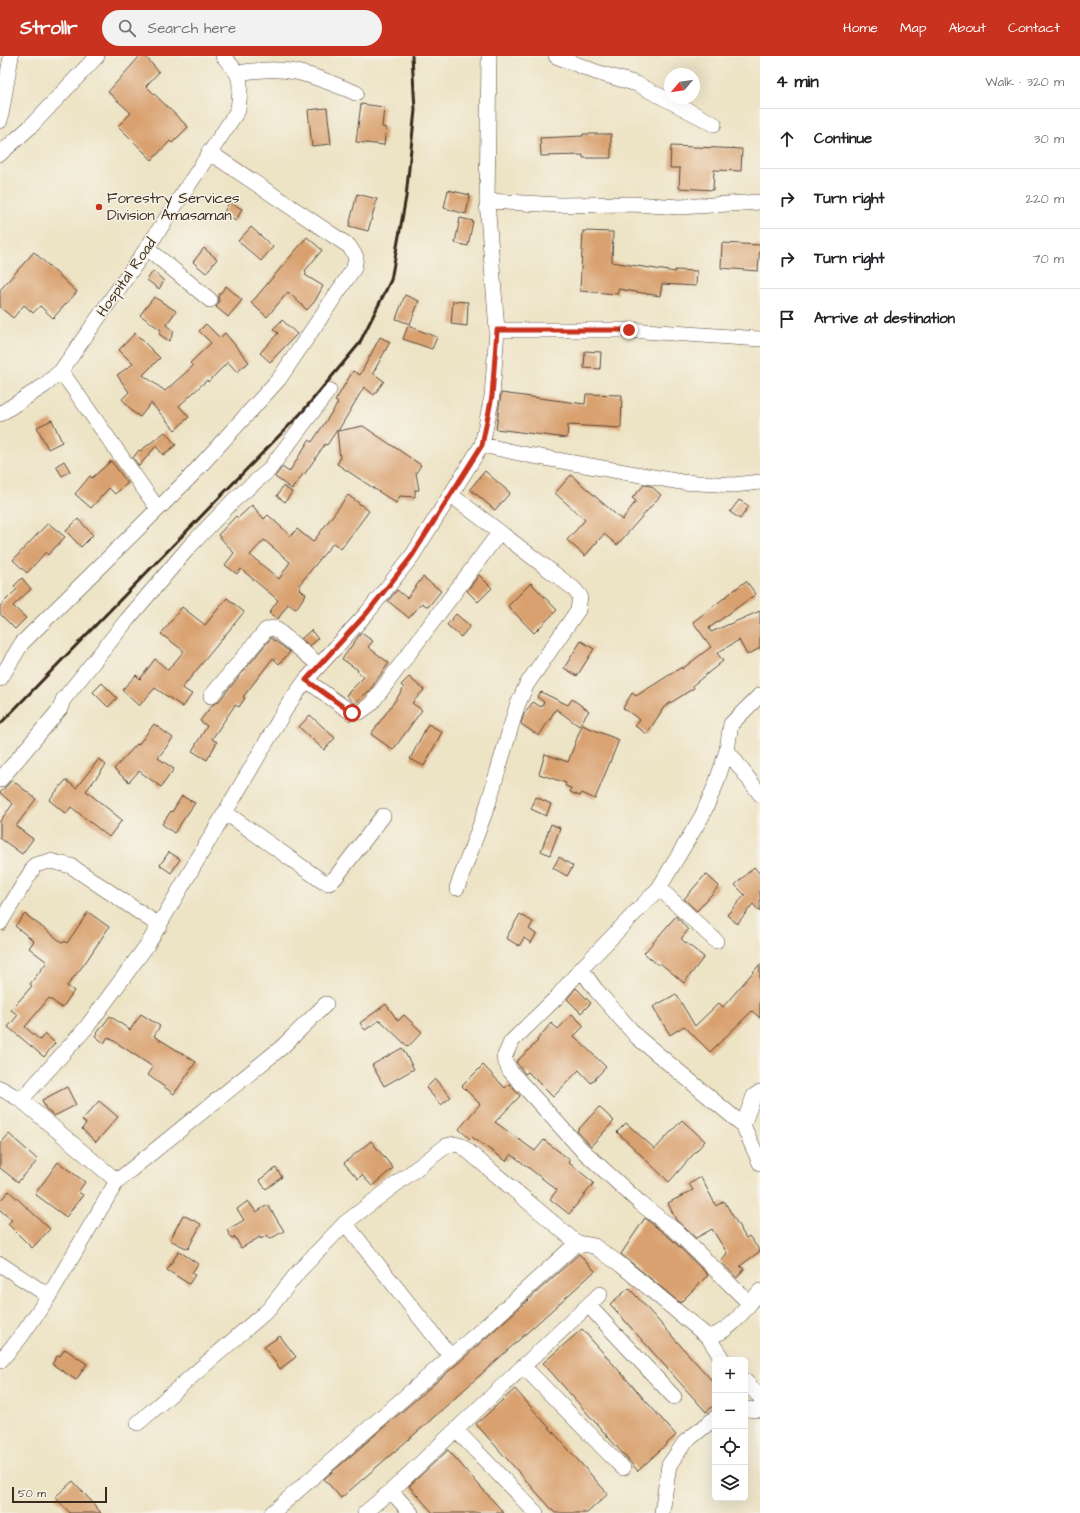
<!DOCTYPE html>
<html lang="en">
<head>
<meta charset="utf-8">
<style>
	:root { --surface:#fff; --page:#f2f2f2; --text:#202124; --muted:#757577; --line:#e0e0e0; --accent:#c8321e }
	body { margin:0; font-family:"Architects Daughter",sans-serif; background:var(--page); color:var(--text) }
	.controls { position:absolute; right:12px; bottom:12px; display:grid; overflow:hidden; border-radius:6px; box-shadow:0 4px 16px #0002 }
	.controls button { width:36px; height:36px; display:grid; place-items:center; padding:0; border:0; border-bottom:1px solid var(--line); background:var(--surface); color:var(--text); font:20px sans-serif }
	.compass { position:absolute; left:664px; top:12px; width:36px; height:36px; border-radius:50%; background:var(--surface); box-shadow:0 4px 16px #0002; rotate:241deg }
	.scale { position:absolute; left:12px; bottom:10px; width:95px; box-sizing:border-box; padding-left:4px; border:2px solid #3b2a1e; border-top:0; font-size:11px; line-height:14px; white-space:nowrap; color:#3b2a1e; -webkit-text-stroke:3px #f7f3e8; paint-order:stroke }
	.stop { position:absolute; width:12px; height:12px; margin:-9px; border:3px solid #c8321e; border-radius:50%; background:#fff }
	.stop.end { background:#c8321e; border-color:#fff; box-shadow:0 1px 4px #0008 }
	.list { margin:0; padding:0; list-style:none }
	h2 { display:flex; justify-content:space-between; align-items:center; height:52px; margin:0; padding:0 16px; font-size:17px }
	h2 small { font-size:13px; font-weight:400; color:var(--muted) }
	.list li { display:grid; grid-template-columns:26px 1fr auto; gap:12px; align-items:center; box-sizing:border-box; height:60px; padding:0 16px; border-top:1px solid var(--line) }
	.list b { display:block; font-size:15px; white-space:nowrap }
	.list em { font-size:13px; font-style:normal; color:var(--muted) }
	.icon { flex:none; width:22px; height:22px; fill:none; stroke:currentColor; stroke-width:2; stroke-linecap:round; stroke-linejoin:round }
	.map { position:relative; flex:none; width:760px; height:1457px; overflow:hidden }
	header { display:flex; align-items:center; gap:24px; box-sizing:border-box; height:56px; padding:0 20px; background:var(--accent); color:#fff }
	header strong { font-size:19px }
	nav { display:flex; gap:22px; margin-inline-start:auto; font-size:14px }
	.search { width:280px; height:36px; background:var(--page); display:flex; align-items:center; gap:10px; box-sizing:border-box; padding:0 14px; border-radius:22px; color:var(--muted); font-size:15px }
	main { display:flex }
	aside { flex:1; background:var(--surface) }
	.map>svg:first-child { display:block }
	.building { fill:#d9a170; fill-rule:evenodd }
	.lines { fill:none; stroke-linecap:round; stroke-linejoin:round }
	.minor-casing { stroke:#564637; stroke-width:16 }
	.minor { stroke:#fff; stroke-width:15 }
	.rail { stroke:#3b2a1e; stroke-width:3 }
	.route { stroke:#c8321e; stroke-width:5 }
	.poi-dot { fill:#c8321e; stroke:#f7f3e8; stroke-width:1.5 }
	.labels { text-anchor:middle; stroke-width:3; stroke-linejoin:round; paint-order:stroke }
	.poi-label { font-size:15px; fill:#3b2a1e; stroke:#f7f3e8; text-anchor:start }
	.street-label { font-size:15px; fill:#3b2a1e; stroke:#f7f3e8 }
</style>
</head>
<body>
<header>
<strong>Strollr</strong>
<div class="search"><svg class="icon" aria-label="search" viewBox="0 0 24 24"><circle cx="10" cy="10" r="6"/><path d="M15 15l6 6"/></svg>Search here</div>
<nav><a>Home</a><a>Map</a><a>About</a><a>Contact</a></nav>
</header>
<main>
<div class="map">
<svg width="760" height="1457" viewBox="0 0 760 1457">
	<rect width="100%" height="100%" fill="#f7f3e8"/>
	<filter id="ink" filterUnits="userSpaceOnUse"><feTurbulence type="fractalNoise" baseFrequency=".025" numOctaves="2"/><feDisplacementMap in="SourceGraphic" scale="8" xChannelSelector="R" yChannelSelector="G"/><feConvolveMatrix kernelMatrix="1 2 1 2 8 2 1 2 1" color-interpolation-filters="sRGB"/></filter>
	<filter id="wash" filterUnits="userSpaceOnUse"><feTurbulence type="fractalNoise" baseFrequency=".012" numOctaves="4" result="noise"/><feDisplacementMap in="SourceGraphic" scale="16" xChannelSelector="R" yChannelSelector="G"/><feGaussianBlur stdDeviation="0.9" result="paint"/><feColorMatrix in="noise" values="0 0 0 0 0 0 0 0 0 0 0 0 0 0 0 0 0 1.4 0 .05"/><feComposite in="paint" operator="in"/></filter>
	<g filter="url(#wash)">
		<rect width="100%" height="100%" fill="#ede3c5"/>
		<g id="blocks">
			<path class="building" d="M140,0H145L159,16L146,30L188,71L172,87L170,85L152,104L118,70L131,57L108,36Z
				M361,48L384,51L382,71L386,72L384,89L356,86Z
				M327,52L331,88L312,90L308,54Z
				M583,78H611V102H583V99L541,100L540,82L583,80Z
				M671,90L742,93L741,115L714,114L713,134L679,132L680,112H670Z
				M448,134L470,139L466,158L444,152Z
				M357,138L377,143L368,175L349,170Z
				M229,146L242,153L236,165L223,158Z
				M460,162L473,165L468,190L455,187Z
				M251,171L273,191L261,205L238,185Z
				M583,175L613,176L612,206L675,216V214L697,215L696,230L662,228L660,240L618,233V238L580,235Z
				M307,181L322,194L305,215L307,217L305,219L323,230L315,245L307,254L288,236L267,261L251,247Z
				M722,187L760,189L758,215L721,212Z
				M204,192L217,203L206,217L193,206Z
				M34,196L77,236L53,262L40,250L33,257L24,249L13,262L0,251V234Z
				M153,215L164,225L159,233L147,224Z
				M226,230L242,244L228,261L216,251L219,246L218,240Z
				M405,239L419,245L410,268L396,263Z
				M154,241L176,255L166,269L174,276L169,285L159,278L161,274L140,259Z
				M453,245L468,246L467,270L451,268Z
				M282,264L297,278L270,306L260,297L278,277L273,273Z
				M206,268L220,282L225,277L249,306L237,316L228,306L208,326L207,324L179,350L189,361L175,374L151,347L140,361L133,356L122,343L129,336L117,319L133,308L119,294L135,277L160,302L143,319L165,335L193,310L190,307L211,287L199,275Z
				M408,270L437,281L432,293L403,283Z
				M380,281L390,286L373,317L384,325L374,339L364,331L338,375L363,370L421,409L416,417L419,434H415V441L400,440L396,447L337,408L340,403L337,374L327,389L325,388L304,419L303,418L292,433L275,421L282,411L289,416L309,384L312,386L338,347L335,345L353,315L360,319Z
				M585,295L601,296L600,313L584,312Z
				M501,337L585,348L586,338L622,339L621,372L568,369L567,382L496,373Z
				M52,364L62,386L48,393L37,371Z
				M165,376L176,389L163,399L156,390L139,410L133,402L139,394L140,395Z
				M64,405L70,415L62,420L56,410Z
				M111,405L128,427L115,438L109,432L91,452L75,438L90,420L92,422Z
				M485,415L510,437L495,454L470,433Z
				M571,419L622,464L636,445L632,442L644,429L651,430L661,439L617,489L604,478L585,500L567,484L585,464L555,437Z
				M283,430L292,436L285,446L277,440Z
				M348,439L369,455L341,493L333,487L299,529L301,530L299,533L306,538L296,553L288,548L278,563L269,557L278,544L241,513L237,518L225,509L234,497L218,479L236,460L238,462L252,449L264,463L268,459L291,480L297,473L313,486ZM264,484L290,506L279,523L250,499Z
				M739,444L749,450L740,463L730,456Z
				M78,463L93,479L81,491L66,475Z
				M48,467L65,481L48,499L46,496L27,517L13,504Z
				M479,519L492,532L478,546L467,535Z
				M423,521L441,535L428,551L422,547L409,562L388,545L397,534L407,542Z
				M22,522L31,533L13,550L26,562L15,573L0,558V550L17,533L14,530Z
				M746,525L756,538L709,572L711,576L760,555V592L747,599L739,584L717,597L723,605L693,629L694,632L664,651L647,678L635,670L640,664L623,652L632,637L636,640L682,611V613L711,591L693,566Z
				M531,527L557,554L534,577L508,550Z
				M227,542L244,556L182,632L192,638L183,651L155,632L139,650L122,634L136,619L140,623L155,603L168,614L184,595L161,578L182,551L205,569Z
				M456,558L470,570L461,581L447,569Z
				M311,574L318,583L310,590L301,583Z
				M361,577L373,585L368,591L389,607L369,635L354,648L346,639L364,621L357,615L358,614L342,603Z
				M271,582L290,596L279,608L273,602L243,641L245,642L239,651L235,649L212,683L217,686L207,704L192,695L207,670L200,665L212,649L218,646Z
				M581,585L594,593L577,620L564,612Z
				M409,621L424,634L412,647L422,654L393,694L371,678L404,632L401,629Z
				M102,627L117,642L108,651L93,636Z
				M541,636L568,649L572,643L589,655L579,670L556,653L539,680L521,668L524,658L533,646L541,651L544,646L537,641Z
				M310,659L335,682L324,694L299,671Z
				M154,668L173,682L158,702L174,713L161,731L139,715L129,726L114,713L137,688L138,689Z
				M428,668L442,676L424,710L410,703Z
				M582,669L619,684L595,743L582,737L580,740L570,736L571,732L565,730L566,727L539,718L545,698L568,706Z
				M99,703L106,709L86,735L122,764L109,781L71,751L66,758L49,744L66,724L76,732Z
				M12,724L36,743L16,770L33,783L22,798L0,782V765L13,748L0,737Z
				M182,740L195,747L174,777L162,768L171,755L172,756Z
				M536,741L551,748L546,760L531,753Z
				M551,768L560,772L550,799L541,795Z
				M169,796L180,803L171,817L160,809Z
				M559,801L573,810L567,820L553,812Z
				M754,811L760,818V856L753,848L737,868L727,859L745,839L735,829Z
				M706,818L719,830L697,855L684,843Z
				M88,856L109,871L85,907L67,930L74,935L62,952L49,942L25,971L40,984L45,978L55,987L44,1001L8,971L18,959L11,954L32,930L30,928L47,906L29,892L34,885L15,870L25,858L63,887L65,885L67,887Z
				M520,858L533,866L529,873L536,878L531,887L524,882L519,890L506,882Z
				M676,860L688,874L681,883L704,901L684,927L660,907L658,909L644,897Z
				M760,908V962L752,955L710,996L684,970L670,979L653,951L676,938L695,970L719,947L723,951Z
				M576,932L591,947L581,957L567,943Z
				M386,948L398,965L404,959L422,976L408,991L380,964L365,974L360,967Z
				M141,958L160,970L154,980L196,1006L174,1038L148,1019L153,1011L108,981L104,987L95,980L110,960L130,974Z
				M572,958L584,970L574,980L606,1011L591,1027L579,1014L553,1041L528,1016L525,1018L516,1006L538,985L537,984L551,967L558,973Z
				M402,992L414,1013L384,1030L372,1009Z
				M483,1009L505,1032L509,1028L520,1040L495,1066L535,1095L544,1084L570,1104L568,1106L594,1127L569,1158L550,1143L557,1134L511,1098L506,1105L472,1081L470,1083L459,1073L480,1048L462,1030Z
				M435,1023L451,1041L441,1049L426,1032Z
				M67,1031L76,1049L54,1060L46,1053L42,1044Z
				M99,1045L118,1061L96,1086L82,1073L86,1067L82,1064Z
				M599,1051L614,1065L591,1090L577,1075Z
				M682,1064L705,1085L669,1126L617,1076L626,1067L655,1093Z
				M9,1078L38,1104L18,1126L0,1112V1088Z
				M371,1085L393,1112L372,1130L362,1119L358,1123L344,1107Z
				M58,1106L85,1126L78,1136L83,1139L66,1161L35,1138Z
				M276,1112L282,1121L266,1133L259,1124Z
				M701,1121L716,1150L724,1145L746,1182L749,1180L760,1195L740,1210L744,1213L737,1222L721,1206L727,1197L712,1173L696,1182L676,1164L668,1147L693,1134L689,1128Z
				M9,1135L50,1173L32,1192L8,1168L12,1164L0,1154V1145Z
				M248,1145L256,1156L268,1149L284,1175L270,1183L267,1179L261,1183L260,1181L241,1192L235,1181L232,1183L227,1174L244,1164L237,1153Z
				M183,1159L201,1168L188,1193L170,1184Z
				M645,1162L670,1182L708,1219L680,1247L621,1198Z
				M179,1195L198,1208L192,1217L195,1219L189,1228L167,1214Z
				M579,1198L595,1215L424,1370L341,1442L324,1423L457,1308Z
				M629,1232L715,1328V1348L706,1356L610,1248Z
				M582,1273L676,1379L638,1415L543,1307Z
				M280,1280L296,1301L280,1313L264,1291Z
				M65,1293L87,1308L76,1324L52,1308L58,1299L60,1300Z
				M515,1333L608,1438L587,1457H555L476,1368Z
				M448,1394L479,1429L504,1457H433L409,1430Z
				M73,1425L92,1446L101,1457H70L55,1441Z"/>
		</g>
	</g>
	<g filter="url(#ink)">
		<use href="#blocks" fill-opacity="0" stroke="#564637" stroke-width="1"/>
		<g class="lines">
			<defs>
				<path id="minor" d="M556,0L596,16L637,28L714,68
					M238,17C290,8 309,18 356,37
					M0,65L11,0
					M0,98L30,71L97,0
					M487,145L560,149L633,148L680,151L760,146
					M147,192L210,244
					M497,274H629L760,283
					M0,358L45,329L61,315L147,192L238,54C241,25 244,22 223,0
					M482,389L528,399L681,426L734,429L760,426
					M451,439L573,532L580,540L578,554L527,628L517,650L488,748L457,832
					M158,453L191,420L279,323L354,212L356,201L349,190L209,96
					M0,623L22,587L158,453L61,315
					M306,624L352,657L360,656L371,648L499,477
					M760,639L731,668L727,694L716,728L702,760L659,832L581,913L596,934L637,981L743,1069L760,1107
					M211,640L266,574L272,572L277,574L319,609
					M727,694L760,738
					M0,724L60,653L63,644L127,564L189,491L234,444L268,415L329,334
					M226,757L322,825L329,827L335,822L383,760
					M659,832L716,885
					M0,867L35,809L50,805L71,810L160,870
					M581,913L557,941L511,986L504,1002L510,1015L581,1093L640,1147L676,1175L749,1247
					M0,1032L21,1044L117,1125
					M21,1044L86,972L148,888L288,649L306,624L367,557L412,500L482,389L492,340L497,274L487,145L489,0
					M743,1069L754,1040L760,1036
					M345,1167L451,1301
					M0,1208L49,1240
					M588,1249L674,1341
					M708,1281L723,1304
					M0,1305L20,1282L49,1240L117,1125L282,991L326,948
					M523,1310L623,1412
					M745,1325L760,1341
					M745,1353L760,1354
					M138,1367L269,1253L299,1215L345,1167L446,1090L454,1088L462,1090L577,1187L594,1190L621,1209L708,1281C733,1275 744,1253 760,1235
					M456,1374L536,1457
					M391,1435L411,1457
					M272,1457L487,1269L577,1187
					M365,1457L391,1435L600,1238
					M662,1457L669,1409L685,1386L715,1362"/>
			</defs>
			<use href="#minor" class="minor-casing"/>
			<use href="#minor" class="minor"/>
			<path class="rail" d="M0,668L303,355L359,288L391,224L406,141L415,54L412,0"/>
		</g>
	</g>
	<g class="lines" filter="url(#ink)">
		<path class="route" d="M352,657L306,624L367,557L412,500L482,389L492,340L497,274H629"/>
	</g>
	<circle class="poi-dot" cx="99" cy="151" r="4"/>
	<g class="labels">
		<g class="poi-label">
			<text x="107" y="147">Forestry Services<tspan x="107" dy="17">Division Amasaman</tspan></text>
		</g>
		<g class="street-label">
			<text transform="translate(126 221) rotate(-55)" y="5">Hospital Road</text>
		</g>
	</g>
</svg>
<div class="controls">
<button>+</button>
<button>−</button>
<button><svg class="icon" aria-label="locate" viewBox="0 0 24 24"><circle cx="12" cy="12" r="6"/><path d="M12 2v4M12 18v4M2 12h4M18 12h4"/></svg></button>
<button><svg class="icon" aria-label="layers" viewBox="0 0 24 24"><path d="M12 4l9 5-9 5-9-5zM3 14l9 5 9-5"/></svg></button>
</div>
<svg class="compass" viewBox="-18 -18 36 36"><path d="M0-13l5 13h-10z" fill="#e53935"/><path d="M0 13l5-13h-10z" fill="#757577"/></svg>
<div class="scale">50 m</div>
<div class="stop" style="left:352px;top:657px"></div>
<div class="stop end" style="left:629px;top:274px"></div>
</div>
<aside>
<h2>4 min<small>Walk · 320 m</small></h2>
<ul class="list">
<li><svg class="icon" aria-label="ahead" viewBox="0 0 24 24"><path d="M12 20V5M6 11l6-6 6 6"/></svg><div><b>Continue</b></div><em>30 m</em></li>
<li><svg class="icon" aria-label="right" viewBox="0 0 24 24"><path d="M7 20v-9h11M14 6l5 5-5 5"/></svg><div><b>Turn right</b></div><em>220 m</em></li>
<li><svg class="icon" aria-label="right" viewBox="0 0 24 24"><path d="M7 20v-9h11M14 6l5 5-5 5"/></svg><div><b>Turn right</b></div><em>70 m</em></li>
<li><svg class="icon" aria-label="arrive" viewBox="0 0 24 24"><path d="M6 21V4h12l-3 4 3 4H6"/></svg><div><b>Arrive at destination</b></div></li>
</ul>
</aside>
</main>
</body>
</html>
